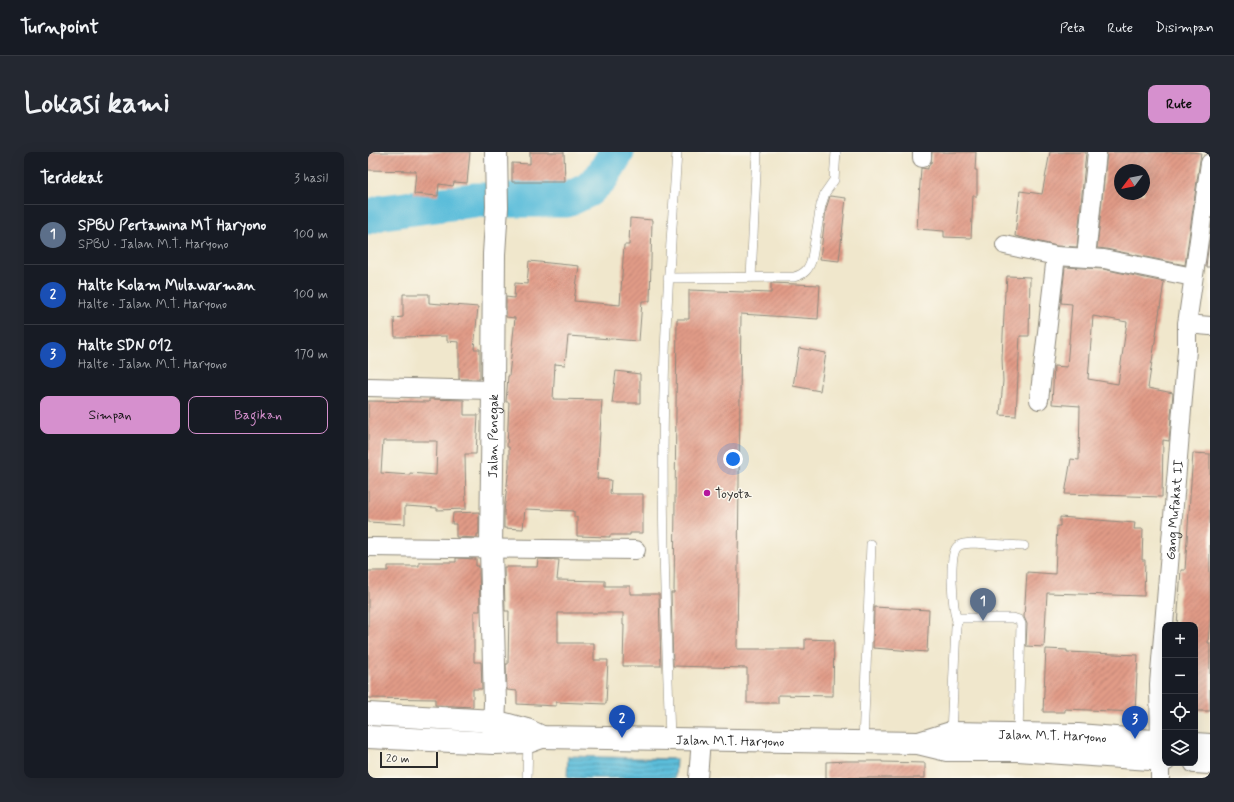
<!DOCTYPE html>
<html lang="id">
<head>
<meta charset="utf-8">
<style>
	:root { --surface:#171b24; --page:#242831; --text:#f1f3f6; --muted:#9ea1a6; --line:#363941; --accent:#d690ce }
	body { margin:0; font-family:Mynerve,sans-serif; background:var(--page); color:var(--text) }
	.controls { position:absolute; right:12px; bottom:12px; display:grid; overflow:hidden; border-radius:8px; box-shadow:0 4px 16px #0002 }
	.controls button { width:36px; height:36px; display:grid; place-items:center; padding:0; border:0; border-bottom:1px solid var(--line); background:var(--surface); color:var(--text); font:20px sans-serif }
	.compass { position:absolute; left:746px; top:12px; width:36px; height:36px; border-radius:50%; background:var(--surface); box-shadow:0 4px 16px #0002; rotate:238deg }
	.scale { position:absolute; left:12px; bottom:10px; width:58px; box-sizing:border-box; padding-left:4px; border:2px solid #2b2b2b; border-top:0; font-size:11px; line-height:14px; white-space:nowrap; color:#2b2b2b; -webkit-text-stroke:3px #fbf7ec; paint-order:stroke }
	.you { position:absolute; left:365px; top:307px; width:14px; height:14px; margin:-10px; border:3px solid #fff; border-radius:50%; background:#1a73e8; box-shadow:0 0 0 6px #1a73e833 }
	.badge { display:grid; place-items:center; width:26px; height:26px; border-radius:50%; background:var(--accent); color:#fff; font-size:13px; font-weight:700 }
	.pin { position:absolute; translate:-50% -33px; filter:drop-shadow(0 1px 2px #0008) }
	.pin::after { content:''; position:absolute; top:21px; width:14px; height:12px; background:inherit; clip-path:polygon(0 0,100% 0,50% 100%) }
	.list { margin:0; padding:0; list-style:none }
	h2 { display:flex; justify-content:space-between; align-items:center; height:52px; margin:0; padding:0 16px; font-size:17px }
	h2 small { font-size:13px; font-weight:400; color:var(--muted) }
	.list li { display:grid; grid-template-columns:26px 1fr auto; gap:12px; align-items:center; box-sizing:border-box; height:60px; padding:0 16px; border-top:1px solid var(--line) }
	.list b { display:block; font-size:15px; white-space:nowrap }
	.list p { margin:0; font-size:13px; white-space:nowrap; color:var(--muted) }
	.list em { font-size:13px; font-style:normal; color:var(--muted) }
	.actions { display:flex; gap:8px; padding:12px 16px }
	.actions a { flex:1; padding:9px 0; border:1px solid var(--accent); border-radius:8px; text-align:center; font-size:14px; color:var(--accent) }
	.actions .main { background:var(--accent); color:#111 }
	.icon { flex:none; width:22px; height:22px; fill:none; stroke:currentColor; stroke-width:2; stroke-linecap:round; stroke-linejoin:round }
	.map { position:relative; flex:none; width:842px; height:626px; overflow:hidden; border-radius:8px }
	header { display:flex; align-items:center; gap:24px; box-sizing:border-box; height:56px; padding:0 20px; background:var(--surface); border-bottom:1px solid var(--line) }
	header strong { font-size:19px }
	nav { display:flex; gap:22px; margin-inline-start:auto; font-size:14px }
	.intro { display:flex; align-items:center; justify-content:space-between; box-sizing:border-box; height:96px; padding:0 24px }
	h1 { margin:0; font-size:28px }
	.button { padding:10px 18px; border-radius:8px; background:var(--accent); color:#111; font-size:14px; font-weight:700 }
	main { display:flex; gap:24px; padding:0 24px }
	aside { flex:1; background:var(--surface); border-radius:8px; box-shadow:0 4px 16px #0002 }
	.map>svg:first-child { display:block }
	.water { fill:url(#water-rules); stroke:#447482 }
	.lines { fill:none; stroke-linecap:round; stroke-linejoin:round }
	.river { stroke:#5cbdda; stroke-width:35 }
	.building { fill:url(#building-hatch); fill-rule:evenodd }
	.service-casing { stroke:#8e897c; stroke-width:10 }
	.minor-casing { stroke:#8e897c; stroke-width:20 }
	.tertiary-casing { stroke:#8e897c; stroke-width:24 }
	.primary-casing { stroke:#8e897c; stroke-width:24 }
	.service { stroke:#fff; stroke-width:9 }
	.minor { stroke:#fff; stroke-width:18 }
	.tertiary { stroke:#fff; stroke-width:22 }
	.primary { stroke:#fff; stroke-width:22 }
	.poi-dot { fill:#b5179e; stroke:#fbf7ec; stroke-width:1.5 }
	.labels { text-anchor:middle; stroke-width:3; stroke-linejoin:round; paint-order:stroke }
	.street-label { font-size:13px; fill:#2b2b2b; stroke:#fbf7ec }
	.poi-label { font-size:13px; fill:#2b2b2b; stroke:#fbf7ec; text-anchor:start }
</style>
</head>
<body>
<header>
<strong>Turnpoint</strong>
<nav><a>Peta</a><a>Rute</a><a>Disimpan</a></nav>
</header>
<div class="intro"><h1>Lokasi kami</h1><a class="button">Rute</a></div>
<main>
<aside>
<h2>Terdekat<small>3 hasil</small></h2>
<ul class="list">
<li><span class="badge" style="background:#5c6f8a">1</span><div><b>SPBU Pertamina MT Haryono</b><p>SPBU · Jalan M.T. Haryono</p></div><em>100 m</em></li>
<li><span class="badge" style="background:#1a4fb4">2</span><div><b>Halte Kolam Mulawarman</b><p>Halte · Jalan M.T. Haryono</p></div><em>100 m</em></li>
<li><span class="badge" style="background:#1a4fb4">3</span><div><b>Halte SDN 012</b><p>Halte · Jalan M.T. Haryono</p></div><em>170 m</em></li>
</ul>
<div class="actions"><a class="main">Simpan</a><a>Bagikan</a></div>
</aside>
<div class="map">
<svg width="842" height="626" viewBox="0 0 842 626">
	<defs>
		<pattern id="water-rules" width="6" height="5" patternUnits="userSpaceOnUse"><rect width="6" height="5" fill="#5cbdda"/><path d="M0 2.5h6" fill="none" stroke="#4c9ab1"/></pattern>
		<pattern id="building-hatch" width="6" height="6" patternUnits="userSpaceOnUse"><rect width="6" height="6" fill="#e19b87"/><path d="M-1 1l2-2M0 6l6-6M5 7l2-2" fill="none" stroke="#b77f6f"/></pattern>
	</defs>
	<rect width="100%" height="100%" fill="#fbf7ec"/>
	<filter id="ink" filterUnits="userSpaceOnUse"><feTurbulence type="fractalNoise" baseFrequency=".025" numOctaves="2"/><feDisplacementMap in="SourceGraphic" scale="8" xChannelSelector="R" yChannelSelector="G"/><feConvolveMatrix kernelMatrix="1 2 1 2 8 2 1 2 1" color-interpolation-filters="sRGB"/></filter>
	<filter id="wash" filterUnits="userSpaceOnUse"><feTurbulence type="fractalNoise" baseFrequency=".012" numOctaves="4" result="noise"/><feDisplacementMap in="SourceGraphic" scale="16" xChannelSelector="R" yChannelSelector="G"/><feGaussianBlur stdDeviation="0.9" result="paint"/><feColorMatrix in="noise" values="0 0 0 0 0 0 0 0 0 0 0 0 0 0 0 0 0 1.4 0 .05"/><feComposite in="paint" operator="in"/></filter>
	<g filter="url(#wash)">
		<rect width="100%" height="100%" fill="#f0e7cc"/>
		<path class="water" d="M200,604L308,607L307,626H199Z"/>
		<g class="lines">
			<path class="river" d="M0,65L15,60L106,48H199L220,38L233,26L249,0"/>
		</g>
		<g id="blocks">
			<path class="building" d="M0,0H102L99,31L86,30L85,34L71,32L70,44L46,42L48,19L0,18Z
				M162,0H196L197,30H144V11L162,12Z
				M564,0H608L607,18H609V44H605L603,86L576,85V79L549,77L553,16L560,17V15L563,11Z
				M682,0H718L709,95L689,94L647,84L652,39L674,42Z
				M739,0H822L833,1L817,113L738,97L729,96ZM752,18H776V42H752Z
				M462,44L478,46L471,109L452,107L458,57Z
				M262,66L284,68L282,149H274L271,189L200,184L197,213L187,212L185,247L234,248L229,327L243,328L242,342H275V381H262V383H242V385L209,384V365H206V359L157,357L155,377L136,376V360L141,315V295H139L141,250H138L140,224H141L147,166L138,165V145L146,146L147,131L159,132L161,109L211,114L206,149L252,153L256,93H261Z
				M841,89H842V115H838Z
				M697,115L735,117L796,130L780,236L805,241L801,289L795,288L794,345L697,342L703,307L711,308L712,254L684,252L686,214L699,215L704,152L693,151ZM725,164L759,170L750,232L720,227Z
				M639,124L662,125L661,184H652L648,264L632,263L635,229L634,206L637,139H638Z
				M403,131L452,133L450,167L373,162L369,497H437V487L466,488L465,544L410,543V551H379V516L305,514L303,441H306L309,167H321V138L403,141Z
				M35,142H61V151L110,155L106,197H112V227H91V190L79,189V184L27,185L26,166L35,165Z
				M431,196L458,201L452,239L425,234Z
				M248,219L272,222V251H244Z
				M61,247L96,248V263H110L108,302H97L98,357L69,358V356L37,354V372L0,370V249L61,250ZM15,289H69L68,323L42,321V323L13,321Z
				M825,301L842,302V468L840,491H842V559H827V473H809L813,418H817Z
				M111,360V382H109V386L88,385V372H84L85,361Z
				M692,365L767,371L766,377H775L774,408H777L776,444L679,441L676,495L658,494L659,472L656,465L659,420L687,422L689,374H692Z
				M88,406L108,407V414H111L112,459H107L106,460V510H113L114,537H105V555L67,553V547L0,546V419H20V414H51V410H88Z
				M170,407L191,408L189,428L237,429V434H262V442H291L293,514H255L256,473H255V461H190V491H226V508H240L238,552L188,550V554L149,552V539L139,538L138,512H140L141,459H137L136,415H169Z
				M506,455L561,458L559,500L505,496Z
				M678,497L699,498V500L770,503L767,560L697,557V560H675Z
				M478,609H514V610L557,611V626H458V610Z"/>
		</g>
	</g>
	<g filter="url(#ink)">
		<use href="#blocks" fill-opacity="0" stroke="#8e897c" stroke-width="1"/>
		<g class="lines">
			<defs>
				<path id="service" d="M300,126L426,125C437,122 441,117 444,106L453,53L457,41L466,28L468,0
					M383,126L389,0
					M589,469C585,456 580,405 589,395C593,391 599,392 604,391L656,394
					M583,581L588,475L589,469L593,466H645L651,468L653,472L650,583
					M302,586C298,471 293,355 296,239C297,159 304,80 309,0
					M495,590L503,392
					M159,626L160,589"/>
				<g id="minor">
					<path d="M554,6V0"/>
					<path d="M637,93L688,104L736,107L825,125"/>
					<path d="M718,105L729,0"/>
					<path d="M819,172L842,174"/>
					<path d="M0,235L125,238"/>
					<path d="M671,248L688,104"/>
					<path d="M0,395L268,398"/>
					<path id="s1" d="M792,590L791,532L819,198V172L842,11"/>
					<path d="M330,626L333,587"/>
					<path d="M792,626V608"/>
				</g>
				<g id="tertiary">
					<path id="s2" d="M125,588L127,552L123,397L125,238L126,102L129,55L128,0"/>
				</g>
				<g id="primary">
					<path id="s3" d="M0,562L126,569L159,578L174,585L550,591L579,598H650L797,608"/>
					<path d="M0,585L125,591L160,590L174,585"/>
					<path id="s4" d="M551,591L583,581L710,583L797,590"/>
					<path d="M827,592L842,593"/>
					<path d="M827,610L842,611"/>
				</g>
			</defs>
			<use href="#service" class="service-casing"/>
			<use href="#minor" class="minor-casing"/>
			<use href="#tertiary" class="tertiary-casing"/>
			<use href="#primary" class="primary-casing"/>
			<use href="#service" class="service"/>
			<use href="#minor" class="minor"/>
			<use href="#tertiary" class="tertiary"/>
			<use href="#primary" class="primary"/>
		</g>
	</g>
	<circle class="poi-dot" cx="339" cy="341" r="4"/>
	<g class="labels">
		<g class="street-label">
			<text dy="5" stroke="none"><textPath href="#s2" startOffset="304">Jalan Penegak</textPath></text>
			<text dy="5" stroke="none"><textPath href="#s1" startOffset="233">Gang Mufakat II</textPath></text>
			<text dy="5" stroke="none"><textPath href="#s4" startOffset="135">Jalan M.T. Haryono</textPath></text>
			<text dy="5" stroke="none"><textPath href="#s3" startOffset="365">Jalan M.T. Haryono</textPath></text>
		</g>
		<g class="poi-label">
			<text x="347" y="346">Toyota</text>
		</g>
	</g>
</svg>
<div class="controls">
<button>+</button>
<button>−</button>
<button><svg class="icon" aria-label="locate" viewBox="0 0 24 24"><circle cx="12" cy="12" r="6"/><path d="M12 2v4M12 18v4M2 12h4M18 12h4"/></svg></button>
<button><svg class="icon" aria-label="layers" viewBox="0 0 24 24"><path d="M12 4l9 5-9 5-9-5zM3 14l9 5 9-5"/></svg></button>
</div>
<svg class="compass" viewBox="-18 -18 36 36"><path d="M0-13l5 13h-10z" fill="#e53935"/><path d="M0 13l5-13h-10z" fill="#9ea1a6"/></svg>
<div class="scale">20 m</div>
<div class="you"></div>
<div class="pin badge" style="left:615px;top:469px;background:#5c6f8a">1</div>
<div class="pin badge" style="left:254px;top:586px;background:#1a4fb4">2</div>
<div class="pin badge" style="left:767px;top:587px;background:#1a4fb4">3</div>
</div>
</main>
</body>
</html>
